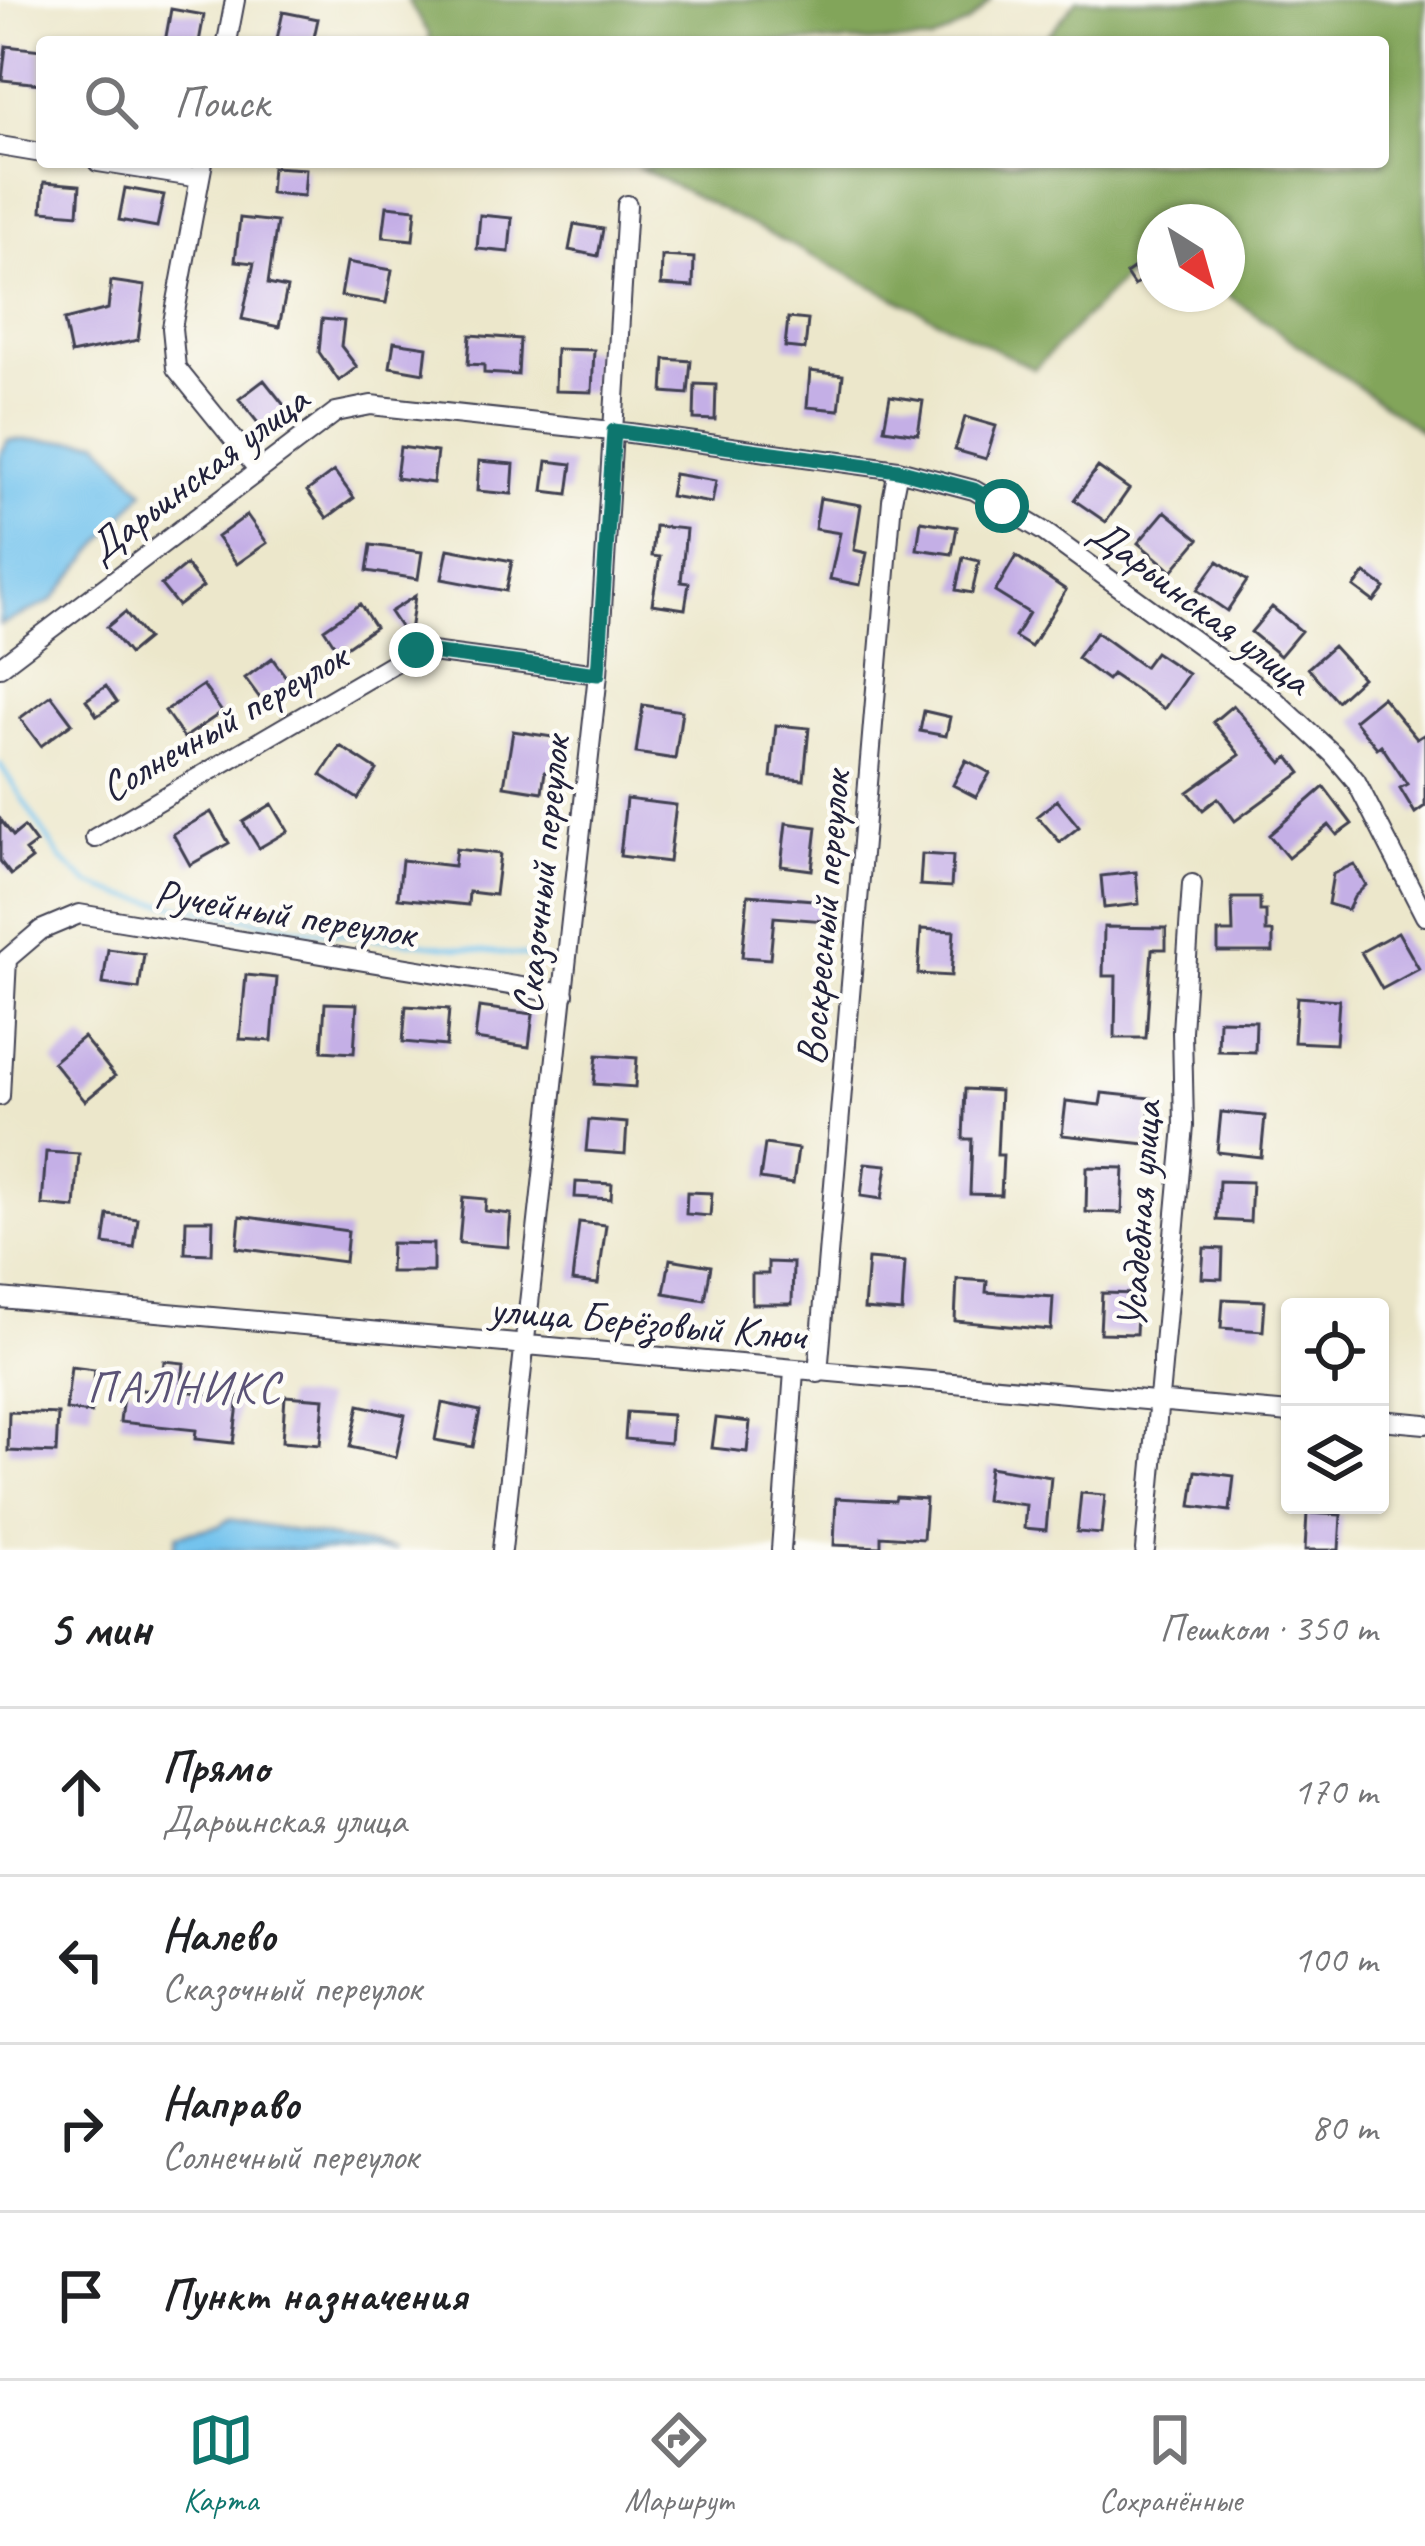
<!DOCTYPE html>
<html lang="ru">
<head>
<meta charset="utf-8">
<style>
	:root { --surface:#fff; --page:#f6f6f6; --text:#202124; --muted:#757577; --line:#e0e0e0; --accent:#0f766e }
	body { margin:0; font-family:Caveat,sans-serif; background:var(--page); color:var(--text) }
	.controls { position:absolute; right:36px; bottom:36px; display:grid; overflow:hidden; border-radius:12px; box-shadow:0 3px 9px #0004 }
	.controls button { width:108px; height:108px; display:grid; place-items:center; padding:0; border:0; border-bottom:3px solid var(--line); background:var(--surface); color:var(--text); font:60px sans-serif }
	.compass { position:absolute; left:1137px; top:204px; width:108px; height:108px; border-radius:50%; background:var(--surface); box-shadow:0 3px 9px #0004; rotate:143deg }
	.stop { position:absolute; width:36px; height:36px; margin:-27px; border:9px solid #0f766e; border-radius:50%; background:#fff }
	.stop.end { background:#0f766e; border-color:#fff; box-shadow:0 3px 12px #0008 }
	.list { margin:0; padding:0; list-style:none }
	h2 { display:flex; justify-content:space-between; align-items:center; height:156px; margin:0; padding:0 48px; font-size:51px }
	h2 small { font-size:39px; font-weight:400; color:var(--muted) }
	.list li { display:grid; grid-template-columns:78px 1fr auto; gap:36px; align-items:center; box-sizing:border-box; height:168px; padding:0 48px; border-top:3px solid var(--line) }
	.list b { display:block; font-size:45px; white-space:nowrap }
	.list p { margin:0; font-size:39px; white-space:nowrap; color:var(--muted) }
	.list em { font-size:39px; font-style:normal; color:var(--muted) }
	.icon { flex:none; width:66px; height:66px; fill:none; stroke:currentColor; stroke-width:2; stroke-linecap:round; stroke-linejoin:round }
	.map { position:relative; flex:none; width:1425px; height:1550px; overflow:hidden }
	.search { position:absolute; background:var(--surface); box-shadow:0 3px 9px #0004; left:36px; right:36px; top:36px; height:132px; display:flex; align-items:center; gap:30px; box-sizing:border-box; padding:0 42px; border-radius:12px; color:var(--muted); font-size:45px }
	.sheet { height:828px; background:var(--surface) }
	nav { display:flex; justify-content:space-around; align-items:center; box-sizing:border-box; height:168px; border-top:3px solid var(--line); background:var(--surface); font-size:33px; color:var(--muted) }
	nav a { display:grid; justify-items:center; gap:6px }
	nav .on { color:var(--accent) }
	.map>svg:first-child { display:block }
	.forest { fill:#82a55a; stroke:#52644a; stroke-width:3 }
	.water { fill:#72c2ed; stroke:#4a7294; stroke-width:3 }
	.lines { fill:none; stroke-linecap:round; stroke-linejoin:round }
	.stream { stroke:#72c2ed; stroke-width:4.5 }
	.building { fill:#c4afe6 }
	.minor-casing { stroke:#404051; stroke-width:22 }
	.minor { stroke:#fff; stroke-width:18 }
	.route { stroke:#0f766e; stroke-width:15 }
	.labels { text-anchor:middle; stroke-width:9; stroke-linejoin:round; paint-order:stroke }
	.street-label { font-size:42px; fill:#22223b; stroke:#fdfcf7 }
	.neighbourhood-label { font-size:45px; letter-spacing:3px; fill:#5b5377; stroke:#fdfcf7 }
</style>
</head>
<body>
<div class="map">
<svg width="1425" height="1550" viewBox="0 0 1425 1550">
	<rect width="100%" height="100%" fill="#fdfcf7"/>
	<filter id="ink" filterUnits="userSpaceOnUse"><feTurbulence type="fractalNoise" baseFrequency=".00833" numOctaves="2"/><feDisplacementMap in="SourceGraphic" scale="24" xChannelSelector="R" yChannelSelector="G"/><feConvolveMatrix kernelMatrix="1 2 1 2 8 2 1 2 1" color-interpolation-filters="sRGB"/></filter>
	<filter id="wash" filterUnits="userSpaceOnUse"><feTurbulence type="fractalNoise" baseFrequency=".004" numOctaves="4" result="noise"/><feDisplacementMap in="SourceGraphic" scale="48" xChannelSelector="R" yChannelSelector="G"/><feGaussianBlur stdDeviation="2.7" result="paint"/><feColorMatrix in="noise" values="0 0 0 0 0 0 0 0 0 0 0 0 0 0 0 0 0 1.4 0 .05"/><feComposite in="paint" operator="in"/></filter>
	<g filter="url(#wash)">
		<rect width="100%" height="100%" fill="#ece7cb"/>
		<path class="forest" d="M407,0H991L968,23L930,42H430L429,34Z
			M1077,0H1425V434L1226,294L1227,222H1155V247L1034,369L640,168L675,162H1383V42H1042Z"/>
		<path class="water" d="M8,440L99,441L144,491L52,601L0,625V456Z
			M229,1519L397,1550H174L177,1535L219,1526Z"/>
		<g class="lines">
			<path class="stream" d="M0,764L61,859L88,883L123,896L308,930L535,957"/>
		</g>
		<g id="blocks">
			<path class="building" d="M171,9L204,15L199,42H165Z
				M283,12L318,19L313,42L277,39Z
				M6,46L42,50V84L2,80Z
				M272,167L306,169L304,196L270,193Z
				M44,182L80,185L78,214L42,211Z
				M125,188L164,195L157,227L119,220Z
				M387,206L416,209L413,240L383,237Z
				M480,215L512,218L509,252L477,249Z
				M240,218L277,222L268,284L287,288L279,327L242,319L254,263L235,261Z
				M574,224L603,229L598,256L569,250Z
				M1155,254V272L1134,286L1126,274Z
				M662,256L694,258L693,287L661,285Z
				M347,262L392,270L386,303L341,296Z
				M111,281L145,286L138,340L71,354L64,320L108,309Z
				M788,318L808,320L805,349L785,347Z
				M322,319L344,321L341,346L357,367L339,381L319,352Z
				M470,335L520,339L518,375L484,373V365L468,364Z
				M394,342L427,347L424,373L390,367Z
				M556,349L594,350L592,392L555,391Z
				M665,359L691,361L688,394L663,392Z
				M810,371L843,375L839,410L807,407Z
				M264,380L287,409L262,428L239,399Z
				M695,384L716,385L715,420L694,419Z
				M890,396L923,401L918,434L884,429Z
				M965,417L996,426L986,459L955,450Z
				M400,447L437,452L433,483L396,478Z
				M479,461L514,464L512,494L477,491Z
				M547,461L572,464L568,494L543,491Z
				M1098,467L1129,489L1106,522L1074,500Z
				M334,471L354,498L327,518L307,491Z
				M674,474L716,481L712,503L670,496Z
				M820,498L861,505L854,550L867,553L860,585L830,579L840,533L815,529Z
				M1165,511L1199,539L1172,571L1138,543Z
				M247,515L267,543L237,564L217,537Z
				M921,521L957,527L952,554L917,549Z
				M655,526L686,529L681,582L689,583L685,609L652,604L660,557L652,556Z
				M371,545L422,552L418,579L367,571Z
				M448,549L512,561L506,591L442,579Z
				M1016,556L1066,590L1031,647L1015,637L1029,613L995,592Z
				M963,557L979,561L972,593L956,590Z
				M1218,561L1247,581L1227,611L1197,590Z
				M186,565L203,587L178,606L161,585Z
				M1365,573L1385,588L1374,602L1354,587Z
				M415,596L409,639H408L390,612Z
				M360,604L375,627L339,652L324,629Z
				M1272,607L1301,631L1280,656L1251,632Z
				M125,612L147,639L129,654L107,627Z
				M1096,632L1144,667L1155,652L1188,674L1164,709L1112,674L1107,680L1077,658Z
				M1333,646L1362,678L1337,701L1308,668Z
				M272,658L289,681L262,701L245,678Z
				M203,685L222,712L184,738L165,711Z
				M106,686L117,702L97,716L86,700Z
				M51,695L72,723L41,746L20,718Z
				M1382,697L1417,739L1425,734V806L1415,813L1400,788L1407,784L1381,745L1377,748L1354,720Z
				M643,705L682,711L675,759L636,753Z
				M1233,705L1282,763L1289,757L1301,773L1235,821L1218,798L1203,810L1188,792L1240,755L1213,722Z
				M924,711L950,717L946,736L920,731Z
				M776,725L809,728L804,780L771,777Z
				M513,731L559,738L553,773L545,772L542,792L504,786Z
				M340,746L377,770L358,799L321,775Z
				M966,760L990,773L976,797L953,785Z
				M1324,787L1352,824L1337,835L1329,825L1288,858L1269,835Z
				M626,799L676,805L669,862L620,856Z
				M1057,800L1079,827L1060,842L1037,816Z
				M272,804L288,831L259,848L243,822Z
				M211,812L229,843L190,865L173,834Z
				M0,819L13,836L24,827L36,843L25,851L32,859L11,875L0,861Z
				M786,823L817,827L812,870L781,866Z
				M456,849L500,854L495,895L469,892L468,905L398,898L402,860L454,866Z
				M922,854L953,856L951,887L920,885Z
				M1354,864L1366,885L1354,897L1348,910L1328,904L1333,874Z
				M1136,872L1139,904L1104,908L1101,876Z
				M748,895L826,901L825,921L774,917L770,959L742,957Z
				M1232,898H1260V911H1266V932H1273V952H1218V932H1233Z
				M1104,927L1166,928V949H1152L1146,1038H1115L1116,976H1103Z
				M921,929L954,931L951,976L918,974Z
				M1398,932L1419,969L1382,989L1361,952Z
				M108,949L144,954L139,989L103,984Z
				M246,975L277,978L272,1041L240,1039Z
				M1297,997L1339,1000L1336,1044L1294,1042Z
				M325,1003L357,1004L354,1053L322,1051Z
				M406,1006L449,1009L446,1046L403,1042Z
				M479,1007L533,1014L529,1047L475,1039Z
				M1219,1020L1256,1021L1255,1052L1218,1051Z
				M83,1037L115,1076L85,1101L53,1062Z
				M597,1055L637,1058L635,1087L594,1084Z
				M965,1089L1000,1091L997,1155H1003L1001,1195L970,1194L972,1139H963Z
				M1102,1093L1151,1098L1146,1144L1062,1135L1066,1101L1100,1105Z
				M1221,1112L1265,1116L1261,1157L1217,1152Z
				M589,1120L627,1123L625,1154L586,1151Z
				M765,1144L798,1149L793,1184L760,1179Z
				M46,1152L79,1154L75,1208L42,1205Z
				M865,1163L887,1165L882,1199L861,1196Z
				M1087,1167L1124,1168L1122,1213L1086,1212Z
				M1219,1181L1252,1182L1250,1222L1217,1220Z
				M576,1182L612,1184L611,1199L575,1197Z
				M687,1192L712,1193L710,1216L686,1214Z
				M463,1197L486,1199L485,1211L511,1214L508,1247L459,1243Z
				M108,1215L138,1219L134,1248L104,1244Z
				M240,1216L348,1231L345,1262L237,1248Z
				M186,1220H213L212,1254L185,1253Z
				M579,1222L606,1225L598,1284L572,1281Z
				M391,1243L433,1244V1272H390Z
				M1204,1248L1223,1249L1222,1279L1202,1278Z
				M670,1259L711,1266L705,1300L664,1293Z
				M868,1259L905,1262L902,1312L864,1309Z
				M768,1262L793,1263L792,1304H752V1274H768Z
				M957,1279L987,1281L986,1292L1053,1297L1051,1330L955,1321Z
				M1102,1293L1138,1294L1136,1334L1100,1333Z
				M1223,1299L1265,1301L1263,1331L1221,1328Z
				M164,1361L184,1363L181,1391L239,1397L233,1443L195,1439L196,1430L120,1422L124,1388L161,1392Z
				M71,1367L95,1370L91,1413L66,1410Z
				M285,1396L324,1399L320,1445L282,1442Z
				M442,1403L480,1411L473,1447L435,1440Z
				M359,1405L405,1415L396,1457L350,1447Z
				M9,1412L58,1414L56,1453L8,1451Z
				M627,1412L672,1415L670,1443L625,1439Z
				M716,1418L750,1422L747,1452L712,1448Z
				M989,1467L1051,1477L1046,1530L1024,1528L1026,1505L985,1500Z
				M1196,1471L1234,1476L1230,1511L1191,1506Z
				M1081,1493L1105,1495L1101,1534L1077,1532Z
				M896,1497L926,1499L923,1539L881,1536V1547L834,1545L836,1498L895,1501Z
				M1307,1513L1341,1515L1339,1550H1305Z"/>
		</g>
	</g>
	<g filter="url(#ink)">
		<use href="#blocks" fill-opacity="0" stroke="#404051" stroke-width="3"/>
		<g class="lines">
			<defs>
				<path id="minor" d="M227,42L235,0
					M0,146L42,153
					M98,162L200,178
					M203,162L172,328L176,368L257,468
					M0,667L336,412L371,405L630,433L898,470L974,490L1043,531L1275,700L1333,754L1356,781L1425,916
					M95,838L416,650L598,674
					M7,959L41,930L79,914L564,994
					M0,1096L7,959
					M0,1298L1290,1413
					M818,1373L892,500L898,470
					M1380,1420L1425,1424
					M502,1550L598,674L627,205
					M781,1550L794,1371
					M1145,1550L1184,1126L1182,1031L1192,884"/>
			</defs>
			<use href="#minor" class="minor-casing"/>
			<use href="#minor" class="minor"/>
		</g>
	</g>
	<g class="lines" filter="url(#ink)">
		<path class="route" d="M416,650L598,674L614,431L898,470L974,490L1002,506"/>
	</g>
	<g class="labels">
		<g class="street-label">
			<text transform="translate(197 473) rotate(-37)" y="15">Дарьинская улица</text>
			<text transform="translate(1201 605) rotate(37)" y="15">Дарьинская улица</text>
			<text transform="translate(223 721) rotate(-30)" y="15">Солнечный переулок</text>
			<text transform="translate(540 875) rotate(-84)" y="15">Сказочный переулок</text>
			<text transform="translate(285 912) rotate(9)" y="15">Ручейный переулок</text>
			<text transform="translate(822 918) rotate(-85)" y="15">Воскресный переулок</text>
			<text transform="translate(1138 1215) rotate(-86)" y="15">Усадебная улица</text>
			<text transform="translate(648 1321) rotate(5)" y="15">улица Берёзовый Ключ</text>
		</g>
		<g class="neighbourhood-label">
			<text x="185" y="1402">ПАЛНИКС</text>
		</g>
	</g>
</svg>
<div class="controls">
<button><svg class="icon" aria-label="locate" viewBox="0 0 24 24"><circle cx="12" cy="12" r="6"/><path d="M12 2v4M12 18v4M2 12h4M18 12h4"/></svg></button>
<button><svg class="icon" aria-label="layers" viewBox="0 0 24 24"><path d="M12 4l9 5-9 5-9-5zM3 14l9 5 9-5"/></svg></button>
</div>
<svg class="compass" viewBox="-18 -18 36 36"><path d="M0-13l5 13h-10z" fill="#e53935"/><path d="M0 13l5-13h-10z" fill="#757577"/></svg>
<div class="stop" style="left:1002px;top:506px"></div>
<div class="stop end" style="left:416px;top:650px"></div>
<div class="search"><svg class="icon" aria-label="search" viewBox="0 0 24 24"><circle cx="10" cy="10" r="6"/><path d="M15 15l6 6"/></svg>Поиск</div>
</div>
<section class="sheet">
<h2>5 мин<small>Пешком · 350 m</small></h2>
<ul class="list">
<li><svg class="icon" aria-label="ahead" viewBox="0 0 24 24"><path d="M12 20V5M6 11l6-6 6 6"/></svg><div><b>Прямо</b><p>Дарьинская улица</p></div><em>170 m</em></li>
<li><svg class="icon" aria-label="left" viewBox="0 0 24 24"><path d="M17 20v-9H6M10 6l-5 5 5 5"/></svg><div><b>Налево</b><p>Сказочный переулок</p></div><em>100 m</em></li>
<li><svg class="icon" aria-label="right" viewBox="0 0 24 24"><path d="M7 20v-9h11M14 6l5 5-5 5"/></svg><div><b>Направо</b><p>Солнечный переулок</p></div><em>80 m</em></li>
<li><svg class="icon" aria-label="arrive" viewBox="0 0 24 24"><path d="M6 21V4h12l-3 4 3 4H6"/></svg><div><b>Пункт назначения</b></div></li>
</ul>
</section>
<nav>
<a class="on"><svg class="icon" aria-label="map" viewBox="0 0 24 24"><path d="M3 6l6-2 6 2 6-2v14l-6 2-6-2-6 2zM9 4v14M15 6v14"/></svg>Карта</a>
<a><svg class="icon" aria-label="directions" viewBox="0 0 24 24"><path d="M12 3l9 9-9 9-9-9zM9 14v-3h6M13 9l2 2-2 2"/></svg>Маршрут</a>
<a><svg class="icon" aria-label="saved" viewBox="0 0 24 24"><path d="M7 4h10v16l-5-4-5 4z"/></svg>Сохранённые</a>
</nav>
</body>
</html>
